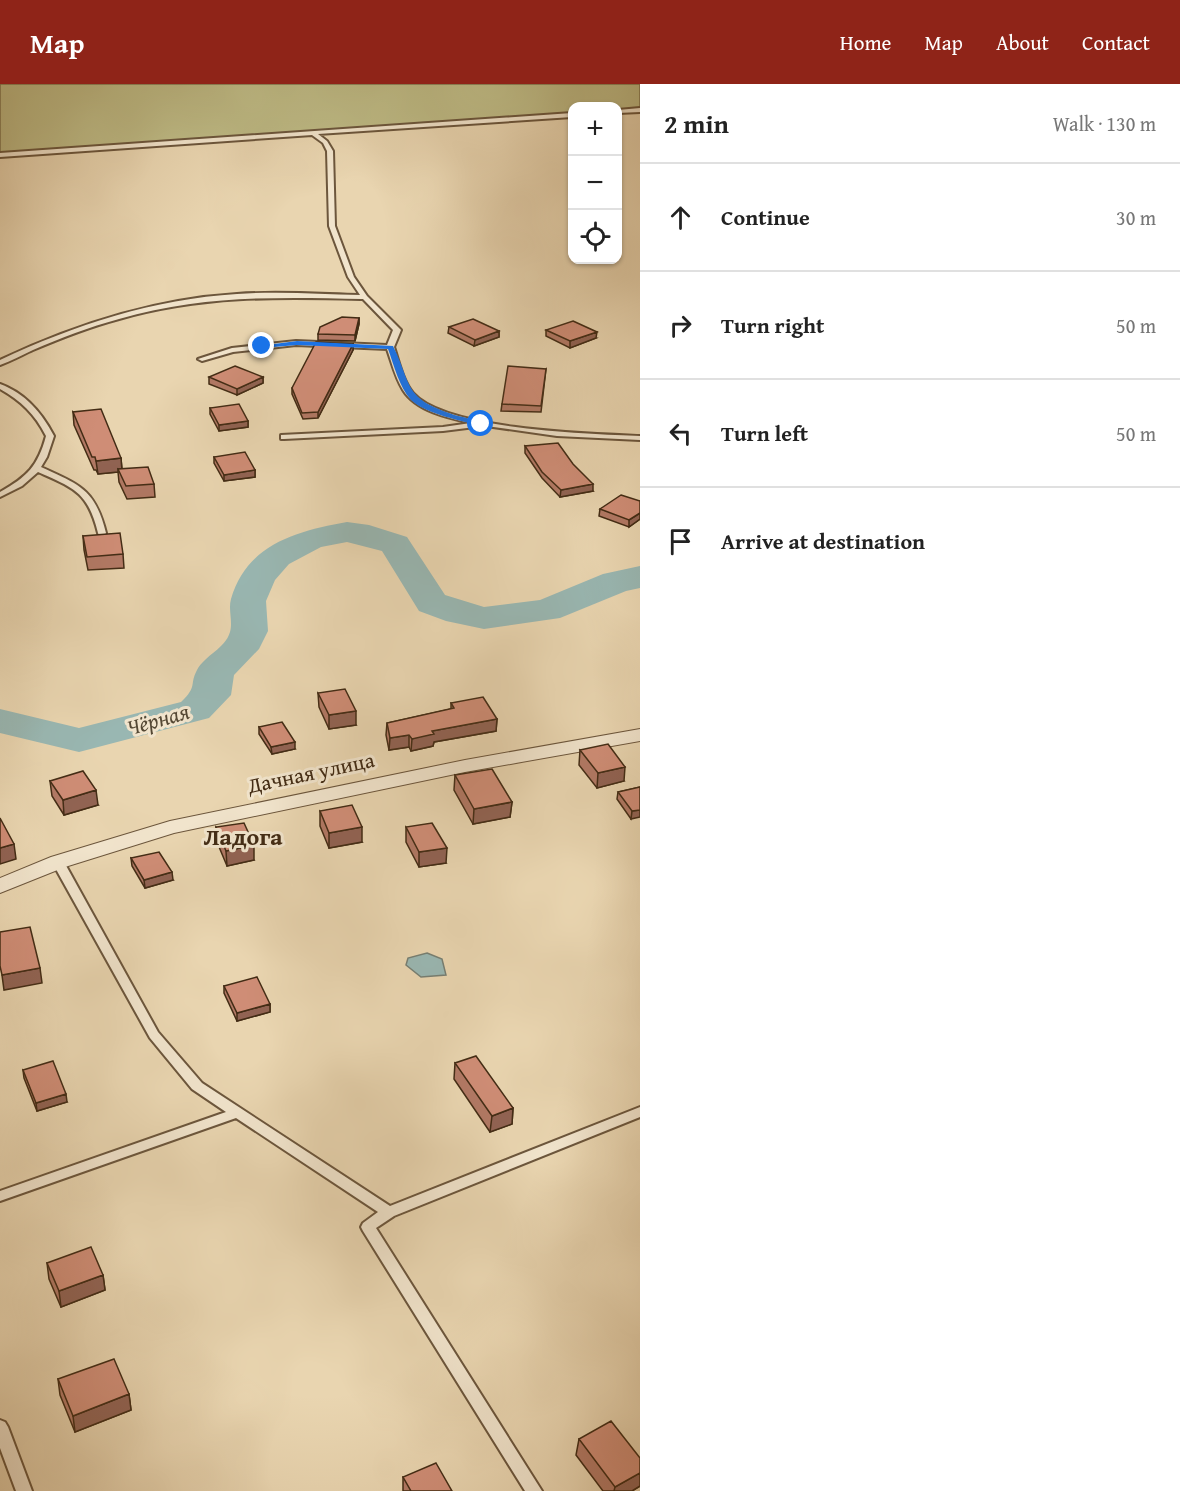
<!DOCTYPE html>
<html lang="en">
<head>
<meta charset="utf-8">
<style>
	:root { --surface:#fff; --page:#f2f2f2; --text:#222; --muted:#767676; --line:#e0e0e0; --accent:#8f2418 }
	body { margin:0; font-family:"Gentium Book Plus",serif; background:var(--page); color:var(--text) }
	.controls { position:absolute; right:18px; top:18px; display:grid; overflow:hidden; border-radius:12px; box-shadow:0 2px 4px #0004 }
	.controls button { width:54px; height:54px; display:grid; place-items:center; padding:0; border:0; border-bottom:2px solid var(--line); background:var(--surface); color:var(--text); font:30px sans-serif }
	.stop { position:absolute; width:18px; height:18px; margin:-14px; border:4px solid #1a73e8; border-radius:50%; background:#fff }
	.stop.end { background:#1a73e8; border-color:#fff; box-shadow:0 2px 6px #0008 }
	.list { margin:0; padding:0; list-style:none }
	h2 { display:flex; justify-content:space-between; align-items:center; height:78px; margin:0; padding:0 24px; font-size:26px }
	h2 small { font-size:20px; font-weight:400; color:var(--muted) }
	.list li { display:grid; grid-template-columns:39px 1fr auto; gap:18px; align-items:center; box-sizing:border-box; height:108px; padding:0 24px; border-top:2px solid var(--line) }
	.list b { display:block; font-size:22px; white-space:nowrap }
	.list em { font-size:20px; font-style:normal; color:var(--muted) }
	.icon { flex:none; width:33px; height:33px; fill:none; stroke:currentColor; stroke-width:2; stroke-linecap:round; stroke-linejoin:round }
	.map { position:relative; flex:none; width:640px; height:1407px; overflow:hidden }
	header { display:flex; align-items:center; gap:36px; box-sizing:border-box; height:84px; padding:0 30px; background:var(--accent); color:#fff }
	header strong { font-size:28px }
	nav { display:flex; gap:33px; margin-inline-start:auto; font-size:21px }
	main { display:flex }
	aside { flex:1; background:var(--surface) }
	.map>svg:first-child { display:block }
	.green { fill:#bebb86; stroke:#80744e; stroke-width:1.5 }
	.water { fill:#99b7b2; stroke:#777f73; stroke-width:1.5 }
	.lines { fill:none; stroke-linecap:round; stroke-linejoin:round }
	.river { fill:#99b7b2; fill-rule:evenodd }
	.lane-casing { stroke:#6c563c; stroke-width:4 }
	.street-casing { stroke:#6c563c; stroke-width:2 }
	.lane { fill:#f1e4cc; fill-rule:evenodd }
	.street { fill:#f1e4cc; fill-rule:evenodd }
	.wall { fill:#b27965; stroke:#432c15; stroke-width:1.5 }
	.shaded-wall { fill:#916353; stroke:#432c15; stroke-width:1.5 }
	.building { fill:#cf8d76; stroke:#432c15; stroke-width:1.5 }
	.route { fill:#1a73e8 }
	.labels { text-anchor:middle; stroke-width:6; stroke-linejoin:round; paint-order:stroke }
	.street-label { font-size:21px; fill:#432c15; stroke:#f1e4cc }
	.water-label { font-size:22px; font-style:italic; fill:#544834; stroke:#f1e4cc }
	.quarter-label { font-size:24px; font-weight:bold; fill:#432c15; stroke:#f1e4cc }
</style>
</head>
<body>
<header>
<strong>Map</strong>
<nav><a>Home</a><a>Map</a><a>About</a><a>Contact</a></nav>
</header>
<main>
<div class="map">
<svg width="640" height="1407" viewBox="0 0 640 1407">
	<rect width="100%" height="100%" fill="#e9d5b0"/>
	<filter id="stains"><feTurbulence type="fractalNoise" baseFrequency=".00333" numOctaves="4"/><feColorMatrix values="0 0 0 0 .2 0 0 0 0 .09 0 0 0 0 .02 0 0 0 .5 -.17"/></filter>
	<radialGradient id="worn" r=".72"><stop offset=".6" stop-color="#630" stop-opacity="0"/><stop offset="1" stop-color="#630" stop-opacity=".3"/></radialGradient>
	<path class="green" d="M0,0H640V24L618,26V22H572V29L0,69Z"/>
	<path class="water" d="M427,869L442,875L446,891L421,893L406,881L408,874Z"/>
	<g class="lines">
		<path class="river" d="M347,438L369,441L407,453L445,511L484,523L540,516L603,490L640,482V504L626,507L560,534L484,545L446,537L419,527L382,467L347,458L321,463L289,480L275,496L266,517L268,547L259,565L234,591L231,611L209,634L79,668L0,649V625L79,644L181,618C198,602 189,601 197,586C205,571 225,565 230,548C233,538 228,525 231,515C247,460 297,447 347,438Z"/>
		<defs>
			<path id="lane" d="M640,24V28L618,29V26Z
				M572,29V33L318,50L327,57L333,67L335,142L354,193L367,212L401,246L394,263C399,278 403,297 413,309C445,346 591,350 640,352V356L557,352L479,341L475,343L443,347L284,355H281V351L443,343L471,339C448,334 416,327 403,306C395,293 392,279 387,265L296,261L233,268L202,277L198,275L232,264L296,257L387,261L393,246L363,215C277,213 203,211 119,235C89,243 61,254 33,266C22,271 11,277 0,281V276C74,241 154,215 237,210C278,207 319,210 360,211L348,193L329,142L327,67L323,59L312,51L0,73V69Z
				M0,300C25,309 42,329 54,352L47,373L41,383C80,401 95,405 106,449L105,451H99L98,449C88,408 74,404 38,388L22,402L0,413V408C27,393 38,382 46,352C35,330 21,317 0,305Z
				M58,774L64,778L158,948L202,999L390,1122L640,1023V1033L394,1132L376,1144L542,1407H525L363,1147L361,1143L363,1139L378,1128L236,1034L0,1117V1107L226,1028L192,1005L150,954L52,778Z
				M0,1336L5,1338L8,1343L32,1407H16L0,1364Z"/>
			<path id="street" d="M640,645V657L465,688L174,749L65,783L0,809V794L51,773L170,737L465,676Z"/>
		</defs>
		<use href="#lane" class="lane-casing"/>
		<use href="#street" class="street-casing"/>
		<use href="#lane" class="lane"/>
		<use href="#street" class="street"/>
	</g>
	<path class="wall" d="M359,234V240L355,257L318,256V250Z
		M449,243L499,247V253L474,262L448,249Z
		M546,246L596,254L570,264L546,252Z
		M353,260V266L318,334L303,335L292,310V304Z
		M546,285L541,328L501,327L502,320Z
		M209,293H263V299L237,311L209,300Z
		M210,324L248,337V343L219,347L210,330Z
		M73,328L121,374L122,385L154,400L155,413L127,415L119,398L118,388L98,390L96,386H94L74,341Z
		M525,362L593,407L560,413L542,394L525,369Z
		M214,373L255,386V393L224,397L214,379Z
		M640,417V435L629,443L599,432L600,425Z
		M83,452L123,470L124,484L88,486L84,466Z
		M318,609L356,641L329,645L319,623Z
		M451,619L497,635L496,647L434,658L433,662L411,667L409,663L389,666L386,651L387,639L451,625Z
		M259,643L295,665L272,670L259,650Z
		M580,666L624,697L597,704L579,681Z
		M455,691L512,718L510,733L473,740L454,706Z
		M50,697L98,721L64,731L52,712Z
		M640,703L631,735L617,715L618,708Z
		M320,727L362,758L329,764L320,742Z
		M216,743L254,776L227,782L217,758Z
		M406,743L446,779L419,783L406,758Z
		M131,774L173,796L145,804L132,782Z
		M224,902L270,920V928L237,937L224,909Z
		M455,979L513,1024L512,1040L490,1048L454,995Z
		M23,986L67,1018L37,1027L24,994Z
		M47,1179L103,1191L105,1206L61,1223L49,1195Z
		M58,1295L129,1310L131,1326L75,1348L60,1311Z
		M579,1355L640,1374V1402L632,1407H603L576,1371Z
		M403,1393L452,1407H403Z"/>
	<path class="shaded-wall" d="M359,234V240L355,257V251Z
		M499,247V253L474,262L475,256Z
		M597,248L596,254L570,264V257Z
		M353,260V266L318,334V328Z
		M263,293V299L237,311V305Z
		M248,337V343L219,347V341Z
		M121,374L122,387L118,385V388L98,390L96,377Z
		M255,386V393L224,397V391Z
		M593,400V407L560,413L561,406Z
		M640,429V435L629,443V436Z
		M356,627V641L329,645V631Z
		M497,635L496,647L434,658L433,662L411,667L412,655L432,647Z
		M409,651V663L389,666L390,654Z
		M295,658V665L272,670L271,663Z
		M625,683L624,697L597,704L598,689Z
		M96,706L98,721L64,731L63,716Z
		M512,718L510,733L473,740L474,725Z
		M640,726V733L631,735L632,727Z
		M362,743V758L329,764V749Z
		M14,760L16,775L0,780V764Z
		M254,761V776L227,782L226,767Z
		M447,764L446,779L419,783V768Z
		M172,788L173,796L145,804L144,796Z
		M40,884L42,899L4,906L2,891Z
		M270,920V928L237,937V929Z
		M66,1010L67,1018L37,1027L36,1019Z
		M513,1024L512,1040L490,1048L492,1032Z
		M103,1191L105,1206L61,1223L59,1207Z
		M129,1310L131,1326L75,1348L73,1332Z
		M640,1389V1402L632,1407H614L615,1403Z"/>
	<path class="building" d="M342,233L359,234L355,251L318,250L320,243Z
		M473,235L499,247L475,256L449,243Z
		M573,237L597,248L570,257L546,246Z
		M316,258L353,260L318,328L302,329L292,304Z
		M235,282L263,293L237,305L209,293Z
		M508,282L546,285L541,322L502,320Z
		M239,320L248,337L219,341L210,324Z
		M101,325L121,374L96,377L95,373H92L73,328Z
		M558,359L573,380L593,400L561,406L542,388L525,362Z
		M245,368L255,386L224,391L214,373Z
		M148,383L154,400L126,402L118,385Z
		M621,411L640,417V429L629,436L600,425Z
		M120,449L123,470L87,473L83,452Z
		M345,605L356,627L329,631L318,609Z
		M483,613L497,635L432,647L434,650L412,655L409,651L390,654L387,639L454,624L451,619Z
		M282,638L295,658L271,663L259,643Z
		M608,660L625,683L598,689L580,666Z
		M492,685L512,718L474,725L455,691Z
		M83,687L96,706L63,716L50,697Z
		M640,703V726L632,727L618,708Z
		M352,721L362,743L329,749L320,727Z
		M0,734L14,760L0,764Z
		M244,739L254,761L226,767L216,743Z
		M432,739L447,764L419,768L406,743Z
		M159,768L172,788L144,796L131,774Z
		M30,843L40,884L2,891L0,882V848Z
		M257,893L270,920L237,929L224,902Z
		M476,972L513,1024L492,1032L455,979Z
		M53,977L66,1010L36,1019L23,986Z
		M91,1163L103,1191L59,1207L47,1179Z
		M114,1275L129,1310L73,1332L58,1295Z
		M611,1337L640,1374V1389L615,1403L579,1355Z
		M436,1379L452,1407H411L403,1393Z"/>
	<path class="route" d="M297,257L393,262C412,300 403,313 449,329C461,334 475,334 485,340L481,342C462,337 426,330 411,316C399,303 394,281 388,265L297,261L262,264L259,262Z"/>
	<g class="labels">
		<g class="street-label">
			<text transform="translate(311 689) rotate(-12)" y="7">Дачная улица</text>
		</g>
		<g class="water-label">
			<text transform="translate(158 635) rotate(-16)" y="8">Чёрная</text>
		</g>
		<g class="quarter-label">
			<text x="243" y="761">Ладога</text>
		</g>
	</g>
	<rect width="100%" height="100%" filter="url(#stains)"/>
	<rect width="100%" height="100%" fill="url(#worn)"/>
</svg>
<div class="controls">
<button>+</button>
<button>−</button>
<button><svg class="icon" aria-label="locate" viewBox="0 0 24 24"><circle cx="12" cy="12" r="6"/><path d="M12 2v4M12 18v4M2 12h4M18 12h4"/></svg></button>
</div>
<div class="stop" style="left:481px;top:340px"></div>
<div class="stop end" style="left:262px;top:262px"></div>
</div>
<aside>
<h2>2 min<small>Walk · 130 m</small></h2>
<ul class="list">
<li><svg class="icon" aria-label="ahead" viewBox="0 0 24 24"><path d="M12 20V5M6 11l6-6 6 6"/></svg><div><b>Continue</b></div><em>30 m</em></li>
<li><svg class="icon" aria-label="right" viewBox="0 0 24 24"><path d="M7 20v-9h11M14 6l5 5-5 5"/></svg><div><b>Turn right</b></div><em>50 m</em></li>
<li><svg class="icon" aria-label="left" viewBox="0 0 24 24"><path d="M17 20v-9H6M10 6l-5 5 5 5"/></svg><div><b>Turn left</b></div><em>50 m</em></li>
<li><svg class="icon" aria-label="arrive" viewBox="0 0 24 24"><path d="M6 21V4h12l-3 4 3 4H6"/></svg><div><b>Arrive at destination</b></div></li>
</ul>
</aside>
</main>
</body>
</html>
